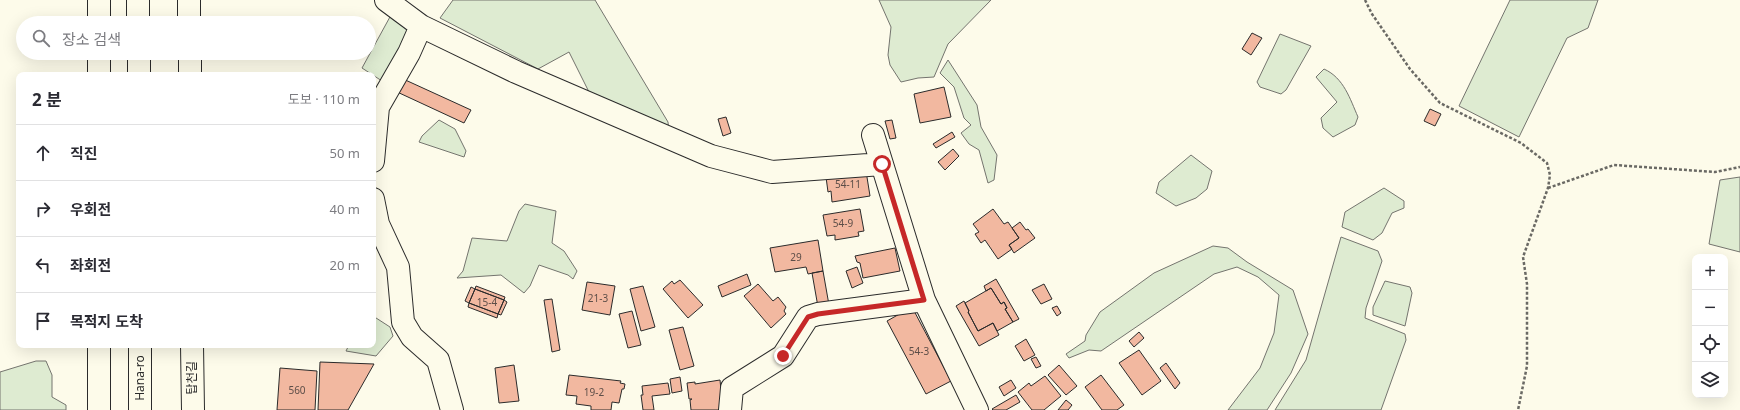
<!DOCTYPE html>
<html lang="ko">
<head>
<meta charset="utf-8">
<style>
	:root { --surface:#fff; --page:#f7f7f7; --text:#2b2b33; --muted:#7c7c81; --line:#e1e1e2 }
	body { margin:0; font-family:"Noto Sans","Noto Sans KR",sans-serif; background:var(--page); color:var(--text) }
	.controls { position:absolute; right:12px; bottom:12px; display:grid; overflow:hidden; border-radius:8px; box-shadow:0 4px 16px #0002 }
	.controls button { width:36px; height:36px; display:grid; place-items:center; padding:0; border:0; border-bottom:1px solid var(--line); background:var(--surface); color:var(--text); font:20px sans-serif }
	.stop { position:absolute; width:12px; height:12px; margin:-9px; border:3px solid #c62828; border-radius:50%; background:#fff }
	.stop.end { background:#c62828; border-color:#fff; box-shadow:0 1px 4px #0008 }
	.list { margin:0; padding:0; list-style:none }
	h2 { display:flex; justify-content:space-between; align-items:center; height:52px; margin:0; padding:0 16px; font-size:17px }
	h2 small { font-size:13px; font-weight:400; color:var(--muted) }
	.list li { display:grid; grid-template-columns:26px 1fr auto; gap:12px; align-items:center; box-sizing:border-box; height:56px; padding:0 16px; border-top:1px solid var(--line) }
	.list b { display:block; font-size:15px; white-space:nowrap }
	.list em { font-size:13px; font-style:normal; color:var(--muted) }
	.icon { flex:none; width:22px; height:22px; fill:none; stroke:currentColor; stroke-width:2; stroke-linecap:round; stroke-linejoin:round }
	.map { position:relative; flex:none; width:1740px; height:410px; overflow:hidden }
	.search { position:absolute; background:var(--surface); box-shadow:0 4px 16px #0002; left:16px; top:16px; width:360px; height:44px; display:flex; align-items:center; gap:10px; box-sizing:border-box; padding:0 14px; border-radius:22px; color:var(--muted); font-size:15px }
	.panel { position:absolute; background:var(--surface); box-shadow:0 4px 16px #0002; left:16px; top:72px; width:360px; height:276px; border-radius:8px }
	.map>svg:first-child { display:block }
	.green { fill:#deebd1; stroke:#74746e }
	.building { fill:#f2b8a0; stroke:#2b2b2b }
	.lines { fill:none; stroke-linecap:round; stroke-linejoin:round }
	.minor-casing { stroke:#2b2b2b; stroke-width:24 }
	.path { stroke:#6a6964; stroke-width:2.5; stroke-dasharray:3 2; stroke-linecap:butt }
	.minor { stroke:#fdfbea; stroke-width:22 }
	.route { stroke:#c62828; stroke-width:5 }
	.labels { text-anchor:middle; stroke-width:3; stroke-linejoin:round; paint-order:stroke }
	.number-label { font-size:10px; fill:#5d4e48 }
	.street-label { font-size:12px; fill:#2b2b2b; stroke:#fdfbea }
</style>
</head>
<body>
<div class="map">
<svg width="1740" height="410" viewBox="0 0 1740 410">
	<rect width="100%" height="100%" fill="#fdfbea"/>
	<path class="green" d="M453,0H595L668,122L669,133L592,98L569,52L538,69L440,18Z
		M879,0H991L948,44L934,77L918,78L901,82L890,65L888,55L891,27Z
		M1510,0H1598L1588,28L1567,38L1519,137L1459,106Z
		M391,15L409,30L382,81L362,68Z
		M1280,34L1311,46L1286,90L1281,94L1260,87L1257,82Z
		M948,60L977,105L981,127L997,155L994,180L988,183L979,150L969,144L961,133L971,125L964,118L954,87L940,73Z
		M1324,69C1344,78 1350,99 1358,117L1355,125L1333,137L1323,128L1321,118L1337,102L1316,77Z
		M439,120L455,129L466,151L464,157L419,142L422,136Z
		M1191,155L1212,171L1207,189L1196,198L1176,206L1156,193L1159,182Z
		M1740,177V252L1709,244L1720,180Z
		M1384,188L1404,201V208L1392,213L1382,233L1373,240L1342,227L1345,212Z
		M525,204L556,211L552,243L564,251L577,271L573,279L568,275L539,265L530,286L524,293L501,275L457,278L463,271L472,238L507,241L519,211Z
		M1341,237L1378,251L1382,261L1366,308L1365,318L1405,334L1406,340L1381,410H1275L1306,360Z
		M1213,246L1228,248L1247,262L1293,290L1308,334L1291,373L1267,410H1228L1260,368L1274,333L1279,295L1258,277L1237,267L1214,274L1101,351L1089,350L1069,358L1066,354L1085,341L1086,335L1100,312L1154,273Z
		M1385,281L1410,287L1412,293L1405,326L1373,315V307Z
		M373,316L390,327L393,336L376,356L346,351L349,345H373Z
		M36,361H46L52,375V397L66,405V410H0V372Z"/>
	<path class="building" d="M1252,33L1262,38L1251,55L1242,49Z
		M401,78L471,110L464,123L395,91Z
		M944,87L951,117L920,123L914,94Z
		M1430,109L1441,114L1435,126L1424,121Z
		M726,117L731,133L723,136L718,119Z
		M892,120L896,138L890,139L885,121Z
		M952,132L955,137L936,148L933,144Z
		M953,149L959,156L945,170L938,162Z
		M866,171L870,196L832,202L831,191L828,192L826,177Z
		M860,209L864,231L858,232L859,236L835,240V235L827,236L823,215Z
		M993,209L1004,224L1008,222L1019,238L1009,245L1012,249L998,259L985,240L981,243L975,234L979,232L973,224Z
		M1020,222L1026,230L1028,229L1035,238L1014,253L1009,245L1019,238L1012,228Z
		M818,240L823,271L808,274L806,267L775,272L770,248Z
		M895,248L900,271L863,278L860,263L857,262L855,256Z
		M857,267L863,283L852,288L846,271Z
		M823,271L829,305L818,307L812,273Z
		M747,274L751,285L722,297L718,286Z
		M996,279L1019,319L1013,322L1005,309L1007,308L1004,302L1001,304L991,288L986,291L984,286Z
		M680,280L703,305L688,318L663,289L672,281L674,284Z
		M587,282L615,286L610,315L582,310Z
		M758,284L773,301L778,297L786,307L784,311L786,314L771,328L744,296Z
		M1044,284L1052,299L1041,304L1032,290Z
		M476,286L505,297L504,300L475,289Z
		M643,286L655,327L641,331L630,289Z
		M471,287L475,289L469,303L465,301Z
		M991,288L1001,304L1004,302L1007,308L1005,309L1013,322L997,331L993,323L978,331L968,312L969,311L965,303Z
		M475,289L504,300L498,314L469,303Z
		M552,299L560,350L552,352L544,300Z
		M504,300L507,302L501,315L498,314Z
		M964,301L969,311L968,312L978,331L993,323L999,335L979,346L956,306Z
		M469,303L498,314L497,318L468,307Z
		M1057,306L1061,313L1057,316L1052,308Z
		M912,307L951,381L926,394L887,321Z
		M632,311L641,345L628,348L619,314Z
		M683,327L694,366L680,370L669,330Z
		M1139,332L1144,338L1134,347L1129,341Z
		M1026,339L1035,355L1024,361L1015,346Z
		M1139,350L1161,381L1142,395L1119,363Z
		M1036,357L1041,366L1036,368L1031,359Z
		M320,362L374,364L348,410H318Z
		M1166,363L1180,383L1175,389L1160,368Z
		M514,365L519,401L499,403L495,368Z
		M1059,365L1077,386L1066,395L1048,375Z
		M280,368L317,371L315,410H277Z
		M569,375L621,381L620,383L625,384L624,389H622L619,403L612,402L611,410H591V406L576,404L577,396L566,395Z
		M1101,375L1124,405L1117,410H1102L1085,387Z
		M1045,376L1061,396L1044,410H1032L1018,392L1029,383L1031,386Z
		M680,377L682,391L672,393L670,379Z
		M720,380L723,410H691L690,400L692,399H689L687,383L695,382V384Z
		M1011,380L1016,388L1004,396L999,387Z
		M668,383L670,394L652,396L654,410H643L641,395H643L642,386Z
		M1016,395L1020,402L1006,410H993L992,409Z
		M1066,400L1072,405L1068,410H1058Z"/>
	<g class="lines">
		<defs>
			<path id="minor" d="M99,0V23
				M138,0V23
				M189,0V23
				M386,0L421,26L516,72L711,156L772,172L882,164
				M99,53V75
				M139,53V75
				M190,53V75
				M873,135L924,300L977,410
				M373,161L378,107L409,53L421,26
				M373,199L378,224L398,267L403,322L412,337L438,360L452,410
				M99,345V410
				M140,345V410
				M192,345L193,410
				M730,410L732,388L783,356L808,317L818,314L924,300"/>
		</defs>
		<use href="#minor" class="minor-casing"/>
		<path class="path" d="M1365,0L1372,14L1410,69L1440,103L1521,143L1547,163L1550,175L1548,188L1523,257L1527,284V366L1518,410
			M1548,188L1614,165L1715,172L1740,167"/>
		<use href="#minor" class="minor"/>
	</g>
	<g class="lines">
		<path class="route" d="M783,356L808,317L818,314L924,300L882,164"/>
	</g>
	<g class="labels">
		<g class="number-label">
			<text x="848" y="188">54-11</text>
			<text x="843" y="227">54-9</text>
			<text x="796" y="261">29</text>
			<text x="598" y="302">21-3</text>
			<text x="487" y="306">15-4</text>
			<text x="919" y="355">54-3</text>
			<text x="297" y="394">560</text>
			<text x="594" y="396">19-2</text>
		</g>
		<g class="street-label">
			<text transform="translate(140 378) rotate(-90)" y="4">Hana-ro</text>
			<text transform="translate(192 378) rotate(-90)" y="4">탑천길</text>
		</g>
	</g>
</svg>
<div class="controls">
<button>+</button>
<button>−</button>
<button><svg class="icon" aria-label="locate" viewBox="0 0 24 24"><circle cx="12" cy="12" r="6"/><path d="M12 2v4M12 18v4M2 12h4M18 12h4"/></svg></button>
<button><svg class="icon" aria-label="layers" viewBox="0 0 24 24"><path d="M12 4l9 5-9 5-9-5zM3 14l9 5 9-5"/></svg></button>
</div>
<div class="stop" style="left:882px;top:164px"></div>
<div class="stop end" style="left:783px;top:356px"></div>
<div class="search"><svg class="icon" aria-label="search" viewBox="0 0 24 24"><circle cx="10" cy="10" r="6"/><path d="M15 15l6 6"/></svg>장소 검색</div>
<section class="panel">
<h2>2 분<small>도보 · 110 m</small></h2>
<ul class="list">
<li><svg class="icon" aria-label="ahead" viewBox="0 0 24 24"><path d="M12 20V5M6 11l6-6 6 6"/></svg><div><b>직진</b></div><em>50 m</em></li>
<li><svg class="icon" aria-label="right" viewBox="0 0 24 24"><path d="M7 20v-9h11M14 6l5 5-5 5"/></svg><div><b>우회전</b></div><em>40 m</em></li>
<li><svg class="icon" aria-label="left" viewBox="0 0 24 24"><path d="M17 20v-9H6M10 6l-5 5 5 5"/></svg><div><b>좌회전</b></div><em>20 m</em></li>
<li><svg class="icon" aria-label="arrive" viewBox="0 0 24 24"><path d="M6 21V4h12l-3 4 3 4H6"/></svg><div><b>목적지 도착</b></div></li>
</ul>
</section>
</div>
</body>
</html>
